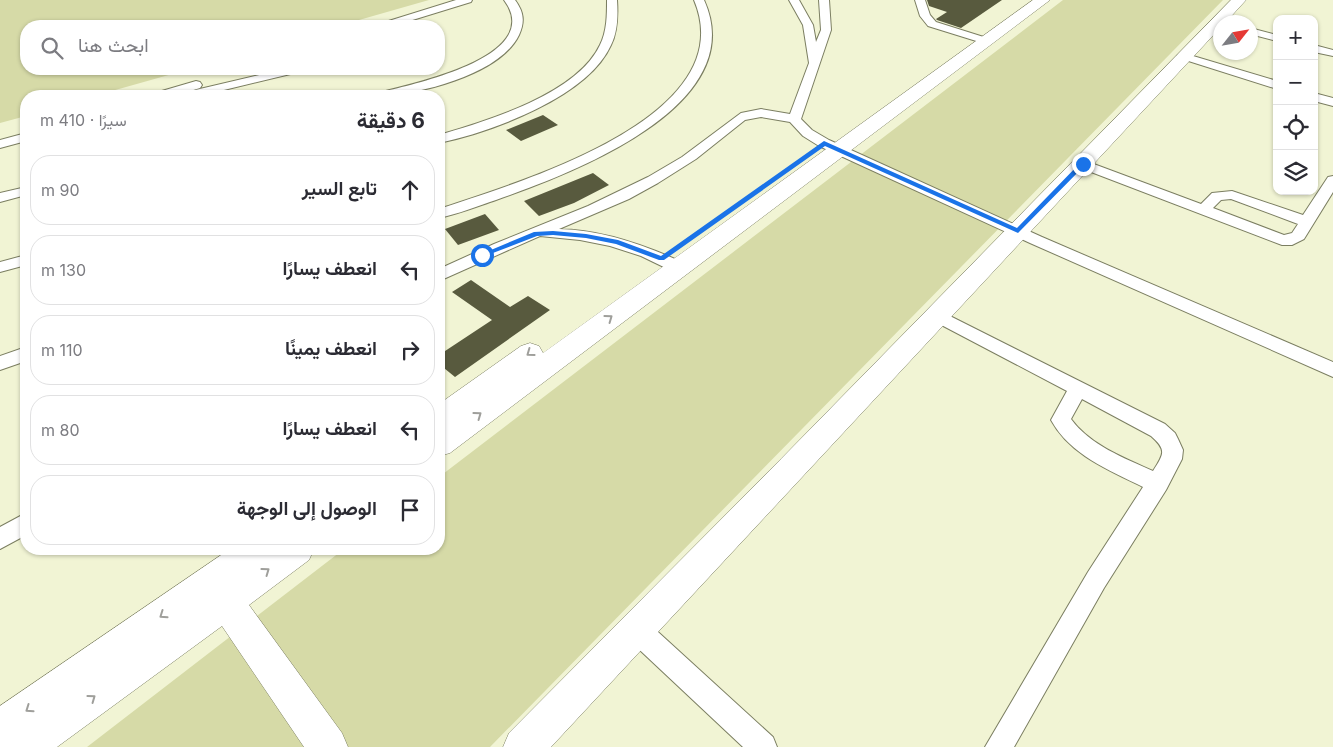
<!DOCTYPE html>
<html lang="ar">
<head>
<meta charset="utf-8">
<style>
	:root { --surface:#fff; --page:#f2f2f3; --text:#2b2b33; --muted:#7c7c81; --line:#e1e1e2 }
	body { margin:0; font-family:Inter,Vazirmatn,sans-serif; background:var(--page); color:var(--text); direction:rtl }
	.controls { position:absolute; right:15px; top:15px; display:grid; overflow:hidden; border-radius:10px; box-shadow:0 1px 4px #0004 }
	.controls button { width:45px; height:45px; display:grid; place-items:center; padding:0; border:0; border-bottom:1px solid var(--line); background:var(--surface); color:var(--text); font:25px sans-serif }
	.compass { position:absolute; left:1213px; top:15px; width:45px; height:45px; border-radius:50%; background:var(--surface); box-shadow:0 1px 4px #0004; rotate:59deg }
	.stop { position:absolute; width:15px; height:15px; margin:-11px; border:4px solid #1a73e8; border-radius:50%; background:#fff }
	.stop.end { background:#1a73e8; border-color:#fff; box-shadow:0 1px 5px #0008 }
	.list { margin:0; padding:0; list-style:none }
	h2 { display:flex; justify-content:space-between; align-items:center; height:65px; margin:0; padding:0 20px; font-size:21px }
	h2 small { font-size:16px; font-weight:400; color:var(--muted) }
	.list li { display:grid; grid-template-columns:32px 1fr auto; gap:15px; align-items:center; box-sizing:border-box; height:70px; margin:0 10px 10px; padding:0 10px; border:1px solid var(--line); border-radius:20px }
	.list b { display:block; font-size:19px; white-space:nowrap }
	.list em { font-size:16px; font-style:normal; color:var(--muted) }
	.icon { flex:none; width:28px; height:28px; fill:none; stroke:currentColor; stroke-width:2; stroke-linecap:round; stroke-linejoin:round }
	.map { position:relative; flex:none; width:1333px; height:747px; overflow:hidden; direction:ltr }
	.search { position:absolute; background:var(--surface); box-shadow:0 1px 4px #0004; left:20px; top:20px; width:425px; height:55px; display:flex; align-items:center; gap:12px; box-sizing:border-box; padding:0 18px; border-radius:20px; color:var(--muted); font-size:19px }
	.panel { position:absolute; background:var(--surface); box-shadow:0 1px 4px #0004; left:20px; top:90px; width:425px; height:465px; border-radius:20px; direction:rtl }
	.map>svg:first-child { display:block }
	.green { fill:#d6daa7 }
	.building { fill:#585a3e }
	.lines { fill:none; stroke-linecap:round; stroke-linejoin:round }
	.street-casing { stroke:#7b7e61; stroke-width:2 }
	.secondary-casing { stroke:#7b7e61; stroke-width:1 }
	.street { fill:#fff; fill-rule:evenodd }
	.secondary { fill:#fff; fill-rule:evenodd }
	.oneway { stroke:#9f9f9b }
	.route { fill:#1a73e8 }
</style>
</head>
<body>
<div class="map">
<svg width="1333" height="747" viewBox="0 0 1333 747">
	<rect width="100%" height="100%" fill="#f1f4d4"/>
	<path class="green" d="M0,0H429L338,26H26V69H190L94,96H26V116L0,123Z
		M1063,0H1223L490,747H87L344,549H439V477Z"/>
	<path class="building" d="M927,0H1002L961,28L937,20L936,19L947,12L929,6Z
		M543,115L558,125L521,141L506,130Z
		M593,173L609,185L574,203L539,216L524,201Z
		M485,214L499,230L458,245L445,229Z
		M471,280L510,307L528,296L550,310L455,377L439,364V355L492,320L452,292Z"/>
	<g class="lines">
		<defs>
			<path id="street" d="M456,0H472L471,2L393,26H378L379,24Z
				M504,0H515C524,12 525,22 519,35C500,75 415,96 375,96L377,93C410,85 547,57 504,0Z
				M607,0H617C618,15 618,31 611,45C588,97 491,132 439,143V135C487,121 577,94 600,45C607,31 607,15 607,0Z
				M694,0H704C752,106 571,174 496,200C478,206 458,214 439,218V209C516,183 744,118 694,0Z
				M789,0H799L813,25L816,42L821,30L819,0H829L831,30L801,119L812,130L829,140L1042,237L1333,362V377L1030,243L819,146L803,136L790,122L761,117L745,120L696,159L658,183L629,199L559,229C603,230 645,245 684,263L686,267L684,271L678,272L672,271L641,256L610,246L580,240L540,236L439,281V269L494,244L588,206L648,177L682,157L741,113L761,109L790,114L809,63L803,25Z
				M915,0H925L930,15L936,22L990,39L992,41L986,44L928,26L920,16Z
				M1250,28L1277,35V41L1250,34Z
				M1314,45L1333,50V56L1314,52Z
				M1183,53L1277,81V89L1179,58L1177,56Z
				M285,69H305L303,71L199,96H178L179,94L171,96H153L155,93L196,81L200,82L202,85L200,88L187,92Z
				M1314,93L1333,98V106L1314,101Z
				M26,133V141L0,148V140Z
				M1083,160L1201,204L1212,193L1232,191L1303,215L1328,177L1333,176V192L1304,239L1292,245H1282L1078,167L1076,164ZM1231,199L1298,224L1292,233L1284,235L1213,208L1221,200Z
				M26,187V195L0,202V193Z
				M26,255V265L0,272V262Z
				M936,309L1165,424L1175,433L1178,439L1183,450L1182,459L1166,490L1104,588L1014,747H985L1088,572L1143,487C1109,470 1070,455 1051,420L1067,391L930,319L927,315L930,311ZM1082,399L1151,436C1167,450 1164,454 1153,471C1124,458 1090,445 1071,419Z
				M26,347V361L0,370V356Z
				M26,513V535L0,549V527Z
				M637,618L646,621L773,737L777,747H743L628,639L625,630L628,621Z"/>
			<path id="secondary" d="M1033,0H1050L450,453L439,456V404L521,346L530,343L539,346L543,353Z
				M1231,0H1246L1226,22H1220V28L551,747H503L509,733L781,459Z
				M230,549H314L309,560L249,605L342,733L348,747H304L222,626L57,747H0V706Z"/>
		</defs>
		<use href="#street" class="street-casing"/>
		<use href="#secondary" class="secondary-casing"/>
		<use href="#street" class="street"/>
		<use href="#secondary" class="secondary"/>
	</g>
	<defs><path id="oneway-chevron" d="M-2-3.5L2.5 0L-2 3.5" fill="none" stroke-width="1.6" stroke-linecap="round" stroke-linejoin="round" transform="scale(1.25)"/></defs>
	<g class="oneway">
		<use href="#oneway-chevron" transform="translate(609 318) rotate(-36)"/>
		<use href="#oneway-chevron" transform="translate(530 353) rotate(144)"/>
		<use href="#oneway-chevron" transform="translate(478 415) rotate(-36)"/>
		<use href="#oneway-chevron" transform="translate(266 571) rotate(-36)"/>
		<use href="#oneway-chevron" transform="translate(163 615) rotate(145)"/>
		<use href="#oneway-chevron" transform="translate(92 698) rotate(-36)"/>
		<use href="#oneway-chevron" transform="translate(29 709) rotate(145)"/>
	</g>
	<path class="route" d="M824,141L1017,228L1081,162L1086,164L1018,233L825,146L664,260H659L616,244L586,238L553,235L537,236L485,256L479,255L534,232L553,231L586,234L618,240L661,256Z"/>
</svg>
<div class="controls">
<button>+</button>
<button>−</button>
<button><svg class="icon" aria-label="locate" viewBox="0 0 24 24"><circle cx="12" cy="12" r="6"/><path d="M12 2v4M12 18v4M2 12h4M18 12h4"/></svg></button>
<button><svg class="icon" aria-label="layers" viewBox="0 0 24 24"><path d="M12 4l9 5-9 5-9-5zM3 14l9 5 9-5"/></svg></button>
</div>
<svg class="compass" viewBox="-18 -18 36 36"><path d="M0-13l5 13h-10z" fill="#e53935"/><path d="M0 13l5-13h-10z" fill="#7c7c81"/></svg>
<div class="stop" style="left:482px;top:255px"></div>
<div class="stop end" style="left:1083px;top:164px"></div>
<div class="search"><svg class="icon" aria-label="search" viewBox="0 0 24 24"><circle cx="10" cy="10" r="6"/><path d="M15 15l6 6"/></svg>ابحث هنا</div>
<section class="panel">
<h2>6 دقيقة<small>سيرًا · 410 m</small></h2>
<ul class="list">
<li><svg class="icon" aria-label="ahead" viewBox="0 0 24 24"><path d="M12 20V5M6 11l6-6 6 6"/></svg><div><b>تابع السير</b></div><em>90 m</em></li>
<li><svg class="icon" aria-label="left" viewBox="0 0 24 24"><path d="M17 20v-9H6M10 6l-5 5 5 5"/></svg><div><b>انعطف يسارًا</b></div><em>130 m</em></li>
<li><svg class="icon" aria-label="right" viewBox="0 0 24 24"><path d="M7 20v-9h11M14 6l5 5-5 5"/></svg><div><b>انعطف يمينًا</b></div><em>110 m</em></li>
<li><svg class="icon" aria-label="left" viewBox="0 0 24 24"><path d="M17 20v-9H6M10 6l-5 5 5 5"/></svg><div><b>انعطف يسارًا</b></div><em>80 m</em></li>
<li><svg class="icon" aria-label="arrive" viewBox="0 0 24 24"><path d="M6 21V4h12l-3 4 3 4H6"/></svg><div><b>الوصول إلى الوجهة</b></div></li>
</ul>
</section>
</div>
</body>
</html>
